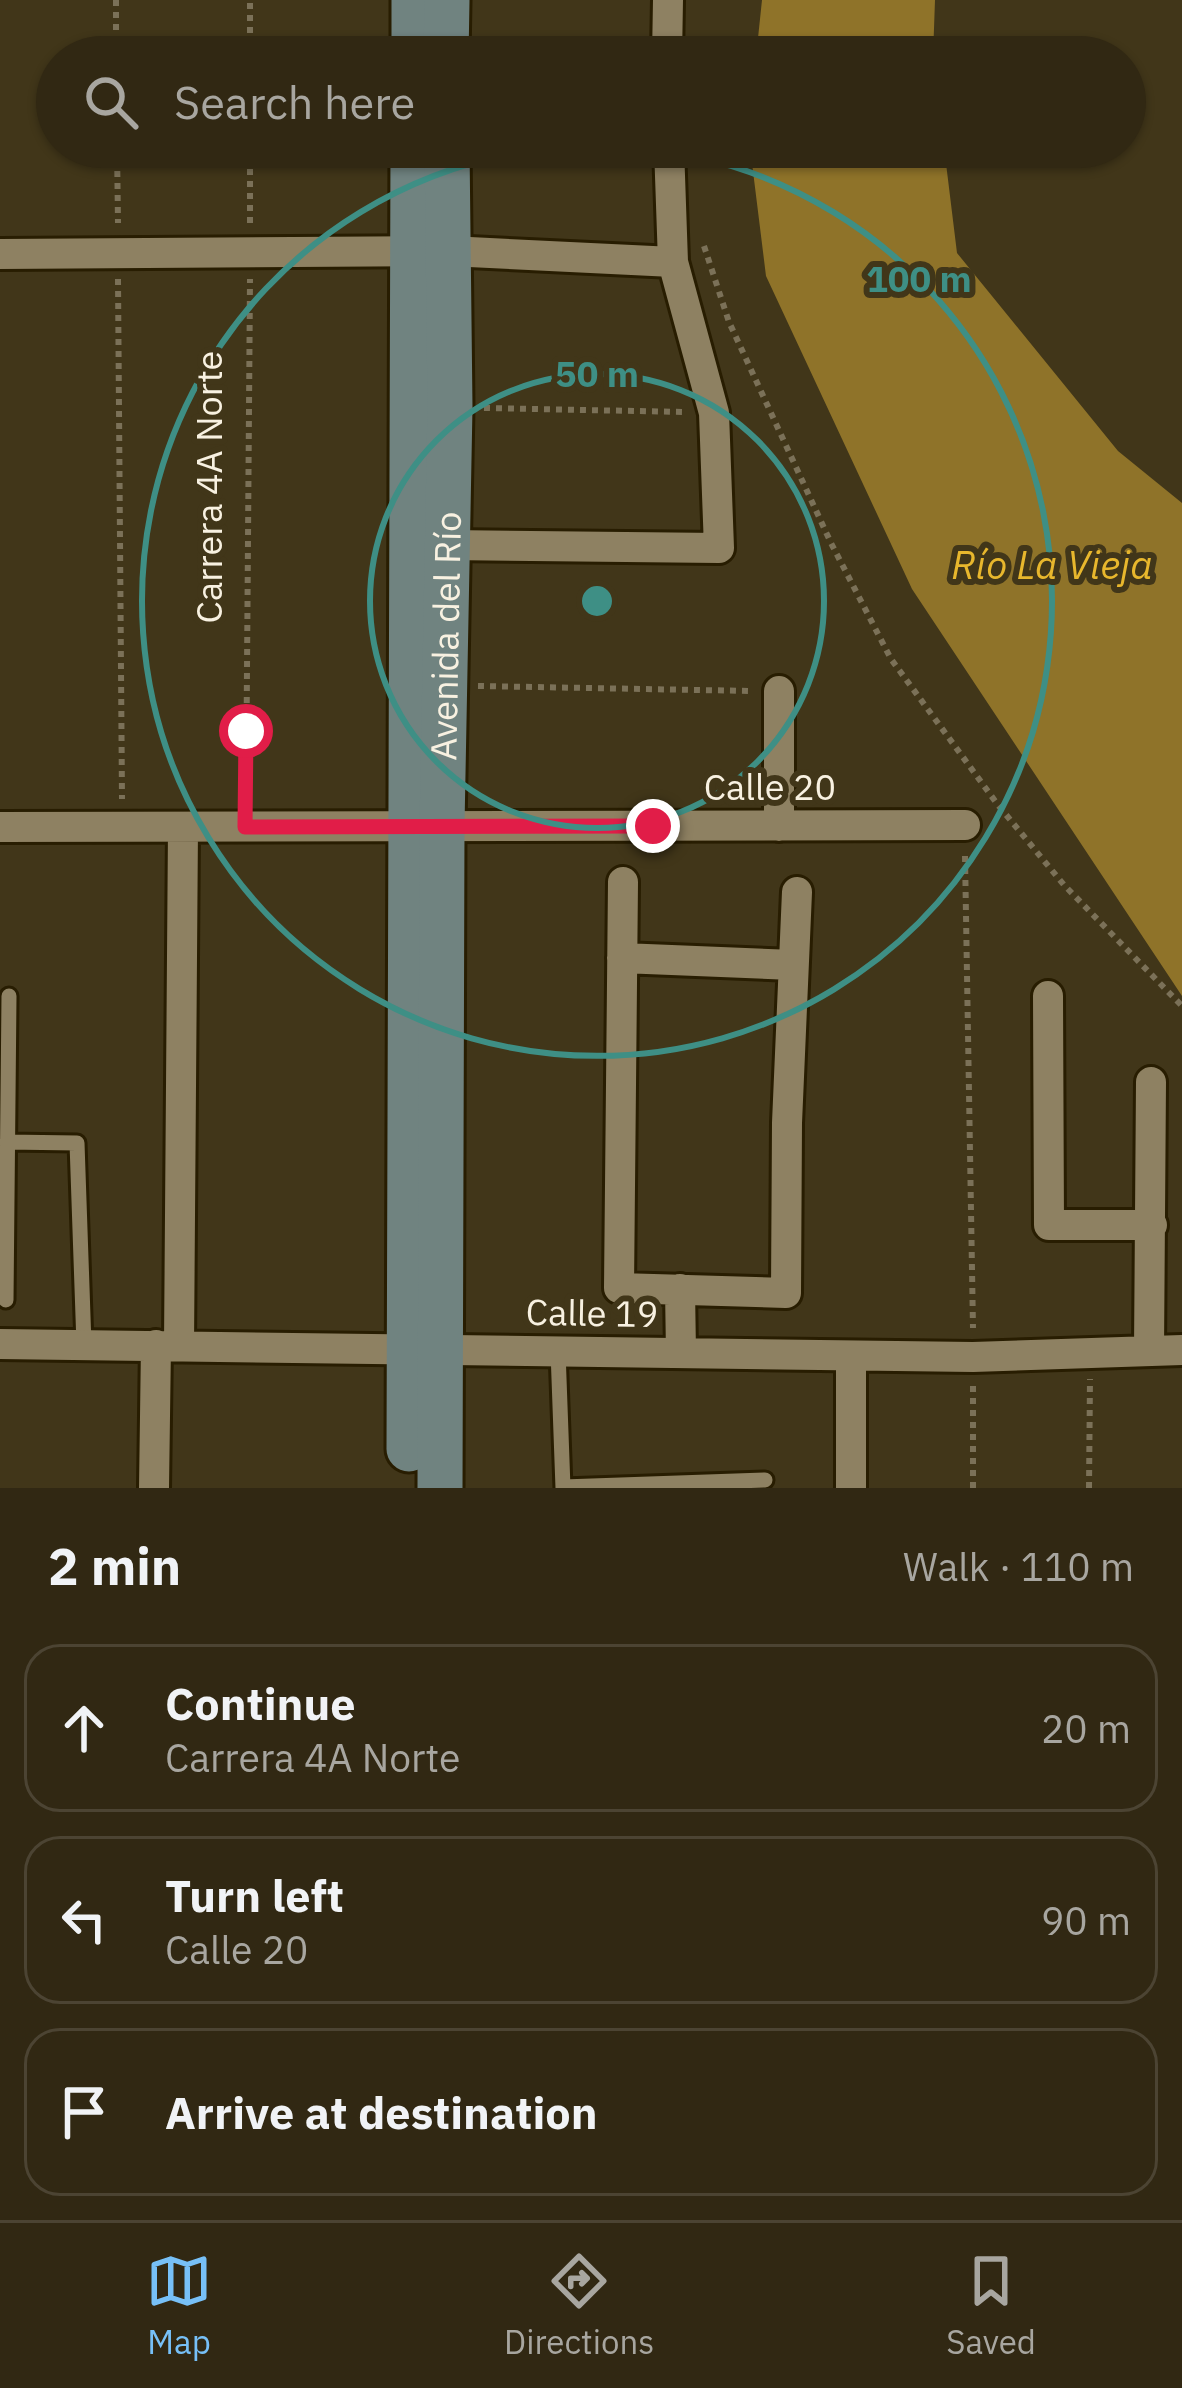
<!DOCTYPE html>
<html lang="en">
<head>
<meta charset="utf-8">
<style>
	:root { --surface:#312813; --page:#3d3421; --text:#f1f3f6; --muted:#a8a6a0; --line:#4c4433; --accent:#77c0f7 }
	body { margin:0; font-family:"IBM Plex Sans",sans-serif; background:var(--page); color:var(--text) }
	.stop { position:absolute; width:36px; height:36px; margin:-27px; border:9px solid #e11d48; border-radius:50%; background:#fff }
	.stop.end { background:#e11d48; border-color:#fff; box-shadow:0 3px 12px #0008 }
	.list { margin:0; padding:0; list-style:none }
	h2 { display:flex; justify-content:space-between; align-items:center; height:156px; margin:0; padding:0 48px; font-size:51px }
	h2 small { font-size:39px; font-weight:400; color:var(--muted) }
	.list li { display:grid; grid-template-columns:78px 1fr auto; gap:36px; align-items:center; box-sizing:border-box; height:168px; margin:0 24px 24px; padding:0 24px; border:3px solid var(--line); border-radius:36px }
	.list b { display:block; font-size:45px; white-space:nowrap }
	.list p { margin:0; font-size:39px; white-space:nowrap; color:var(--muted) }
	.list em { font-size:39px; font-style:normal; color:var(--muted) }
	.icon { flex:none; width:66px; height:66px; fill:none; stroke:currentColor; stroke-width:2; stroke-linecap:round; stroke-linejoin:round }
	.map { position:relative; flex:none; width:1182px; height:1488px; overflow:hidden }
	.search { position:absolute; background:var(--surface); box-shadow:0 3px 9px #0004; left:36px; right:36px; top:36px; height:132px; display:flex; align-items:center; gap:30px; box-sizing:border-box; padding:0 42px; border-radius:66px; color:var(--muted); font-size:45px }
	.sheet { height:732px; background:var(--surface) }
	nav { display:flex; justify-content:space-around; align-items:center; box-sizing:border-box; height:168px; border-top:3px solid var(--line); background:var(--surface); font-size:33px; color:var(--muted) }
	nav a { display:grid; justify-items:center; gap:6px }
	nav .on { color:var(--accent) }
	.map>svg:first-child { display:block }
	.water { fill:#8f7329 }
	.lines { fill:none; stroke-linecap:round; stroke-linejoin:round }
	.lane-casing { stroke:#281d01; stroke-width:21 }
	.street-casing { stroke:#281d01; stroke-width:36 }
	.secondary-casing { stroke:#281d01; stroke-width:51 }
	.path { stroke:#7b7158; stroke-width:6; stroke-dasharray:6 6; stroke-linecap:butt }
	.lane { stroke:#8e8162; stroke-width:15 }
	.street { stroke:#8e8162; stroke-width:30 }
	.secondary { stroke:#708380; stroke-width:45 }
	.route { stroke:#e11d48; stroke-width:15 }
	.ring { fill:none; stroke:#3e8f85; stroke-width:6 }
	.labels { text-anchor:middle; stroke-width:12; stroke-linejoin:round; paint-order:stroke }
	.street-label { font-size:36px; fill:#f8f1e1; stroke:#413619 }
	.water-label { font-size:39px; font-style:italic; fill:#e8b72d; stroke:#413619 }
	.centre { fill:#3e8f85; stroke:#413619; stroke-width:6 }
	.ring-label { font-size:36px; text-anchor:middle; font-weight:bold; fill:#3e8f85; stroke:#413619; stroke-width:12; stroke-linejoin:round; paint-order:stroke }
</style>
</head>
<body>
<div class="map">
<svg width="1182" height="1488" viewBox="0 0 1182 1488">
	<rect width="100%" height="100%" fill="#413619"/>
	<path class="water" d="M762,0H935L933,57H756Z
		M750,147H944L957,253L1118,451L1182,503V996L912,589L766,276Z"/>
	<g class="lines">
		<defs>
			<path id="lane" d="M7,1142L77,1143L84,1345
				M6,1300L9,996
				M558,1351L563,1488
				M563,1487L765,1480"/>
			<path id="street" d="M667,57L668,0
				M0,254L449,251L673,262
				M447,545L719,548L714,413L673,262L669,147
				M779,691V826
				M0,827L965,825
				M623,882L619,1288L786,1293L787,1123L797,892
				M622,958L793,965
				M1048,996L1049,1225H1152
				M680,1289L681,1353
				M0,1344L973,1357L1182,1350
				M179,1346L183,827
				M1149,1351L1151,1082
				M154,1488L156,1345
				M851,1488V1356"/>
			<g id="secondary">
				<path d="M414,57V0"/>
				<path d="M446,57L447,0"/>
				<path d="M409,1449L413,147"/>
				<path id="s1" d="M440,1488L442,826L450,407L447,147"/>
			</g>
		</defs>
		<use href="#lane" class="lane-casing"/>
		<use href="#street" class="street-casing"/>
		<use href="#secondary" class="secondary-casing"/>
		<path class="path" d="M116,0V57
			M250,57V0
			M117,147L118,223
			M250,223V147
			M704,246L729,322L831,543L891,659L998,805L1064,885L1182,1006
			M118,279L122,799
			M484,408L686,412
			M478,686L753,691
			M246,799L250,279
			M965,856L973,1328
			M973,1488V1384
			M1089,1488L1090,1379"/>
		<use href="#lane" class="lane"/>
		<use href="#street" class="street"/>
		<use href="#secondary" class="secondary"/>
	</g>
	<g class="lines">
		<path class="route" d="M246,731L245,827L653,826"/>
	</g>
	<g class="ring">
		<circle cx="597" cy="601" r="227"/>
		<path d="M629 147A455 455 0 1 1 565 147"/>
	</g>
	<g class="labels">
		<g class="street-label">
			<text transform="translate(209 487) rotate(-90)" y="13">Carrera 4A Norte</text>
			<text dy="13" stroke="none"><textPath href="#s1" startOffset="852">Avenida del Río</textPath></text>
			<text x="770" y="800">Calle 20</text>
			<text transform="translate(592 1313) rotate(1)" y="13">Calle 19</text>
		</g>
		<g class="water-label">
			<text x="1052" y="579">Río La Vieja</text>
		</g>
	</g>
	<circle cx="597" cy="601" r="18" class="centre"/>
	<g class="ring-label">
		<text x="919" y="292">100 m</text>
		<text x="597" y="387">50 m</text>
	</g>
</svg>
<div class="stop" style="left:246px;top:731px"></div>
<div class="stop end" style="left:653px;top:826px"></div>
<div class="search"><svg class="icon" aria-label="search" viewBox="0 0 24 24"><circle cx="10" cy="10" r="6"/><path d="M15 15l6 6"/></svg>Search here</div>
</div>
<section class="sheet">
<h2>2 min<small>Walk · 110 m</small></h2>
<ul class="list">
<li><svg class="icon" aria-label="ahead" viewBox="0 0 24 24"><path d="M12 20V5M6 11l6-6 6 6"/></svg><div><b>Continue</b><p>Carrera 4A Norte</p></div><em>20 m</em></li>
<li><svg class="icon" aria-label="left" viewBox="0 0 24 24"><path d="M17 20v-9H6M10 6l-5 5 5 5"/></svg><div><b>Turn left</b><p>Calle 20</p></div><em>90 m</em></li>
<li><svg class="icon" aria-label="arrive" viewBox="0 0 24 24"><path d="M6 21V4h12l-3 4 3 4H6"/></svg><div><b>Arrive at destination</b></div></li>
</ul>
</section>
<nav>
<a class="on"><svg class="icon" aria-label="map" viewBox="0 0 24 24"><path d="M3 6l6-2 6 2 6-2v14l-6 2-6-2-6 2zM9 4v14M15 6v14"/></svg>Map</a>
<a><svg class="icon" aria-label="directions" viewBox="0 0 24 24"><path d="M12 3l9 9-9 9-9-9zM9 14v-3h6M13 9l2 2-2 2"/></svg>Directions</a>
<a><svg class="icon" aria-label="saved" viewBox="0 0 24 24"><path d="M7 4h10v16l-5-4-5 4z"/></svg>Saved</a>
</nav>
</body>
</html>
